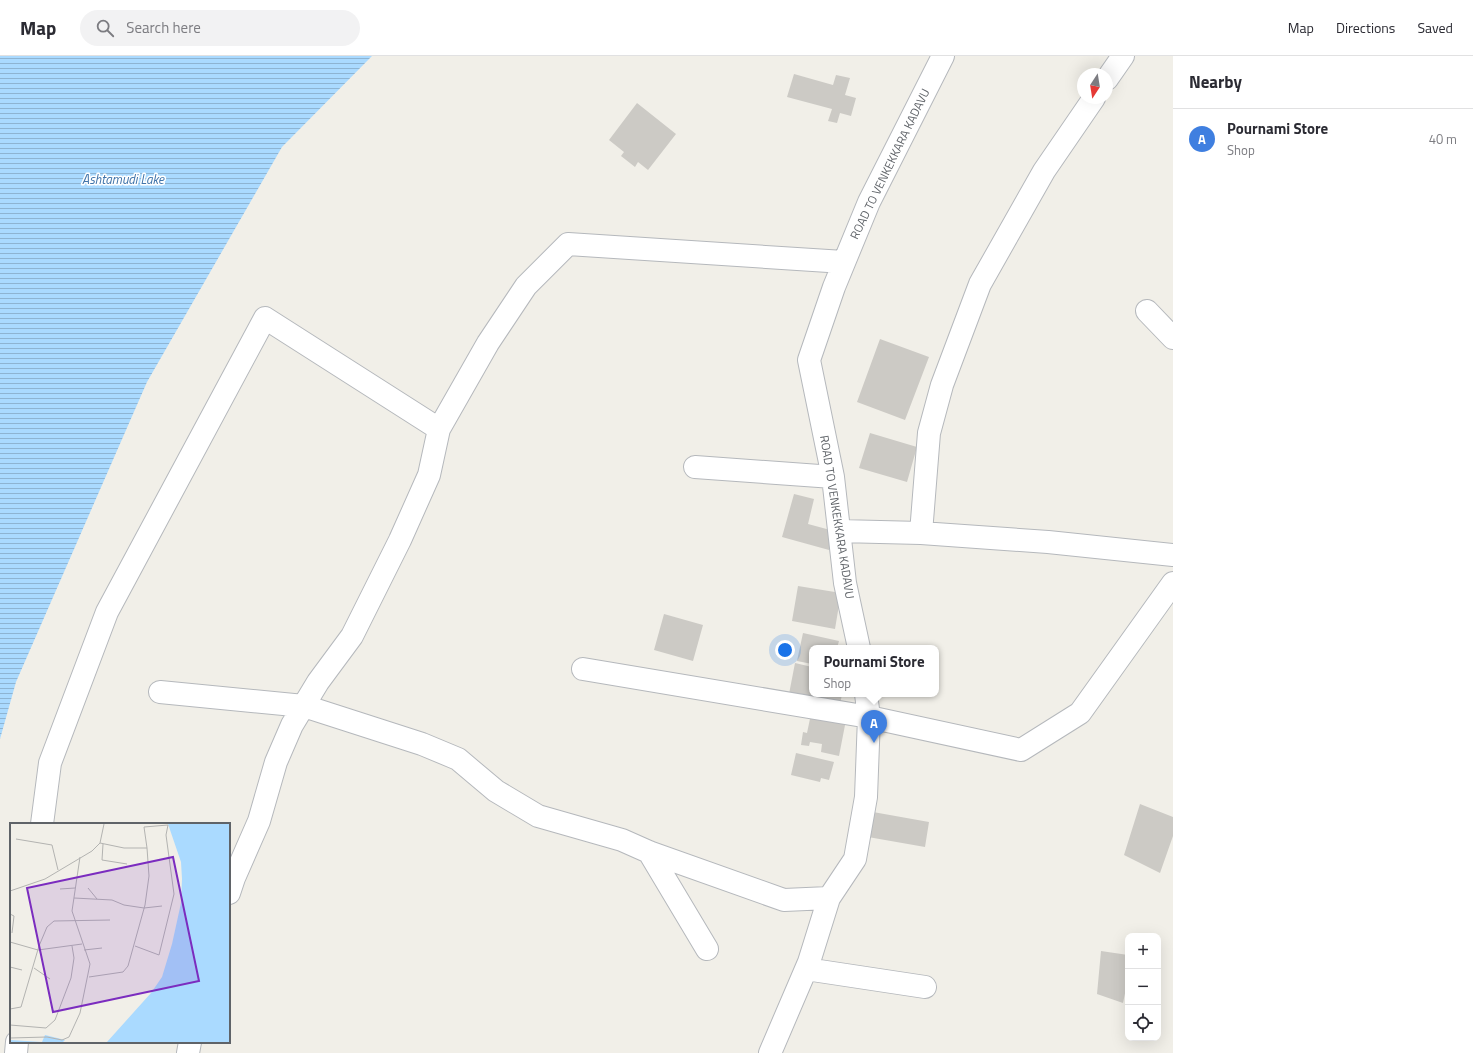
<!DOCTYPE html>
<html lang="en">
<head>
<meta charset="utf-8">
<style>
	:root { --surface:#fff; --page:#f2f2f3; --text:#2b2b33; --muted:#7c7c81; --line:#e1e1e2; --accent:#ea580c }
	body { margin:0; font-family:"Titillium Web",sans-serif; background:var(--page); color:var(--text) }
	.controls { position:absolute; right:12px; bottom:12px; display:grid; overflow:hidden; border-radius:8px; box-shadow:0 4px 16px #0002 }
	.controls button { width:36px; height:36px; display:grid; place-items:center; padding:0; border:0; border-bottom:1px solid var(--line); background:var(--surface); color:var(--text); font:20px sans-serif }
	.compass { position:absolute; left:1077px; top:12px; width:36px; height:36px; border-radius:50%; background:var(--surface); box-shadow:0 4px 16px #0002; rotate:192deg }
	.you { position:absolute; left:785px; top:594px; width:14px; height:14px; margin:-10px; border:3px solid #fff; border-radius:50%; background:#1a73e8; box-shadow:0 0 0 6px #1a73e833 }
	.badge { display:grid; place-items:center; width:26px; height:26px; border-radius:50%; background:var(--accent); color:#fff; font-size:13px; font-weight:700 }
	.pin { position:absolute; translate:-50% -33px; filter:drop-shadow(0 1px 2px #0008) }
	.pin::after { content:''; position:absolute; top:21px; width:14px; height:12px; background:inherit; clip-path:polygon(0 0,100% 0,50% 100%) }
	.popup { position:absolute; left:809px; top:589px; width:130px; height:52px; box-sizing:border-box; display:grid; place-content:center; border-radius:8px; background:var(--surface); filter:drop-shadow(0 1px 3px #0005); font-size:13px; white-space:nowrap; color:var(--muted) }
	.popup b { font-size:15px; color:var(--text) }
	.popup::after { content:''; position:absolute; left:50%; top:100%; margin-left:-8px; border:8px solid transparent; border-top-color:var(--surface) }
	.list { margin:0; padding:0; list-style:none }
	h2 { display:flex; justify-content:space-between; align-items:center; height:52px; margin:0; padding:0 16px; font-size:17px }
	h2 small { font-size:13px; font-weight:400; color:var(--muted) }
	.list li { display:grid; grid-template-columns:26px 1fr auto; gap:12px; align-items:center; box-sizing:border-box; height:60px; padding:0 16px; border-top:1px solid var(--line) }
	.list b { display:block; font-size:15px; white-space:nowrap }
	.list p { margin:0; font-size:13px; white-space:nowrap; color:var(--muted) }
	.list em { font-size:13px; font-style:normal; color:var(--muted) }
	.icon { flex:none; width:22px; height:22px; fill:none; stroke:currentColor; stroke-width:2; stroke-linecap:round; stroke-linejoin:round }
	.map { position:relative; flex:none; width:1173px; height:997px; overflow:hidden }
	header { display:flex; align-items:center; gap:24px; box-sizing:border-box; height:56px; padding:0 20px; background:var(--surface); border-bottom:1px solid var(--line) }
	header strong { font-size:19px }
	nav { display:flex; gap:22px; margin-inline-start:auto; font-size:14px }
	.search { width:280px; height:36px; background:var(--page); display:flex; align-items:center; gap:10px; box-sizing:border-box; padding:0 14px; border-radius:22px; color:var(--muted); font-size:15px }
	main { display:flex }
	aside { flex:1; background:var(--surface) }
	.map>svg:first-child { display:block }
	.water { fill:url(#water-rules) }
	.building { fill:#cccac5 }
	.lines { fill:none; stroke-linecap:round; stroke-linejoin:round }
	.minor-casing { stroke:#b5b8bc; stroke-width:24 }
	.minor { stroke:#fff; stroke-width:22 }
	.labels { text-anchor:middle; stroke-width:3; stroke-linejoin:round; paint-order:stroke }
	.street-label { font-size:12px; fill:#5f6368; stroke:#fff }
	.water-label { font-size:13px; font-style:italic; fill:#4174aa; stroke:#fff }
	.inset-road { fill:none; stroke:#b3b3b1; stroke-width:1 }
	.view { fill:#7b2cbf; fill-opacity:0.15; stroke:#7b2cbf; stroke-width:2 }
	.inset-edge { fill:none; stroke:#5f6368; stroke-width:2 }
</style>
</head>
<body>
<header>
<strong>Map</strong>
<div class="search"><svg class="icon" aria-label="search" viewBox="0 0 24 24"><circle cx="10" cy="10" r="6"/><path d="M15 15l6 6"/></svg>Search here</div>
<nav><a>Map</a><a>Directions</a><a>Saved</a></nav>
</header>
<main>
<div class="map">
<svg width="1173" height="997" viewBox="0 0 1173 997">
	<defs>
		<pattern id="water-rules" width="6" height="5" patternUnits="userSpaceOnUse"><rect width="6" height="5" fill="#aadaff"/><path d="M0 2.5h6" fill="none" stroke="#8eb4d2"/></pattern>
	</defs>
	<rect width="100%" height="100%" fill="#f1efe8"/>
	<path class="water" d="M0,0H372L282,91L147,326L16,626L0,683Z"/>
	<path class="building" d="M794,18L833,29L836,19L850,22L845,39L856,42L851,60L840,57L837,67L828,65L832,53L787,41Z
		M637,47L676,78L648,114L638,106L635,111L621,100L624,96L609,84Z
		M880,283L929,301L905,364L857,346Z
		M870,377L917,391L907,426L859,412Z
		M794,438L814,443L808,468L834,475L829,494L782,481Z
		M798,530L841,537L835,573L792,565Z
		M664,558L703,569L693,605L654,594Z
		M803,577L839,585L837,592H812V608L797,605Z
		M795,607L812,611V638H842L840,649L789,638Z
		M811,658L846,664L839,700L821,696L822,688L810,686L809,690L801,689L803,676L807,677Z
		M796,697L834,706L829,724L821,722L820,726L791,719Z
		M1140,748L1173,761V780L1160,817L1124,799Z
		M873,756L929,766L925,791L868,781Z
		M1101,895L1128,899V923L1123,947L1097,938Z"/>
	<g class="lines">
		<defs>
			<path id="minor" d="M1107,23L1123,0
				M1147,255L1173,282
				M695,411L833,421
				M839,475L921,477L1048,486L1173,499
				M921,477L929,377L942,329L980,228L1044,115L1094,42
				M859,592L845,527L833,421L809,304L834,231L869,146L943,0
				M583,613L869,661L1021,694L1080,657L1173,527
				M160,636L304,650L422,688L458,703L496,735L538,760L622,784L649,796L784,844L829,842
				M42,768L50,707L107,556L265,262L439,373
				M649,796L707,893
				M229,837L234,822L259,765L276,706L292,669L318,626L352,580L400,484L429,419L439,373L488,287L526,230L568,188L844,206
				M806,913L925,931
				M16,997L17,986
				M188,997L190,986
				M770,997L809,906L829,842L855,803L866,741L869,661L866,638"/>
		</defs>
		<use href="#minor" class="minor-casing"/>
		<use href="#minor" class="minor"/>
	</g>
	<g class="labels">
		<g class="street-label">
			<text transform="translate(890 108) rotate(-64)" y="4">ROAD TO VENKEKKARA KADAVU</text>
			<text transform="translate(837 461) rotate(81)" y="4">ROAD TO VENKEKKARA KADAVU</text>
		</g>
		<g class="water-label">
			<text x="123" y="128">Ashtamudi Lake</text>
		</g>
	</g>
	<g transform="translate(10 767)">
		<rect width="220" height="220" fill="#f1efe8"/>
		<path d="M158,1H220V219H97L141,170L152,154L162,121L171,80L172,56L171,39ZM35,212L55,217L53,219H0V217L32,219Z" fill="#aadaff"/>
		<path class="inset-road" d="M6,16L42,22L48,47M93,21L92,37L117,41M78,65L87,76M50,66L65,65M0,68L35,56L82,28L90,20L94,1M64,75L102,77L114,82L134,85L152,83M0,91L4,93L2,110M0,119L28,127L72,121M125,123L149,132L164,71L156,12L158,2L134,4L137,25M74,127L92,125M0,144L12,147M24,145L40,156M79,154L113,149L118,143L135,82L139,53L137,25H114L90,20M0,186L11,184L29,123L37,104L44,98L100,97M0,202L36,205L45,197L61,155L64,135L62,123M0,215L37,214L52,217L59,214L70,190L80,141L62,88L70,34"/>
		<path class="view" d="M163,34L189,158L43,189L17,65Z"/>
		<rect width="220" height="220" class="inset-edge"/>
	</g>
</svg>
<div class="controls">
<button>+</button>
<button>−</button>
<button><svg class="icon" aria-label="locate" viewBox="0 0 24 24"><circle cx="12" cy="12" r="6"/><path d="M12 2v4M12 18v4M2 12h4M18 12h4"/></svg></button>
</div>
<svg class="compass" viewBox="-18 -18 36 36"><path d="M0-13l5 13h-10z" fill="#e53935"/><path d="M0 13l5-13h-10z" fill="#7c7c81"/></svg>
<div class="you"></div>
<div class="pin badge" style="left:874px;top:687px;background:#3f7fe0">A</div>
<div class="popup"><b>Pournami Store</b>Shop</div>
</div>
<aside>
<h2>Nearby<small></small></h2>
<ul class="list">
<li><span class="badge" style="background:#3f7fe0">A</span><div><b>Pournami Store</b><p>Shop</p></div><em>40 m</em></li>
</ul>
</aside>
</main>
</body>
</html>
